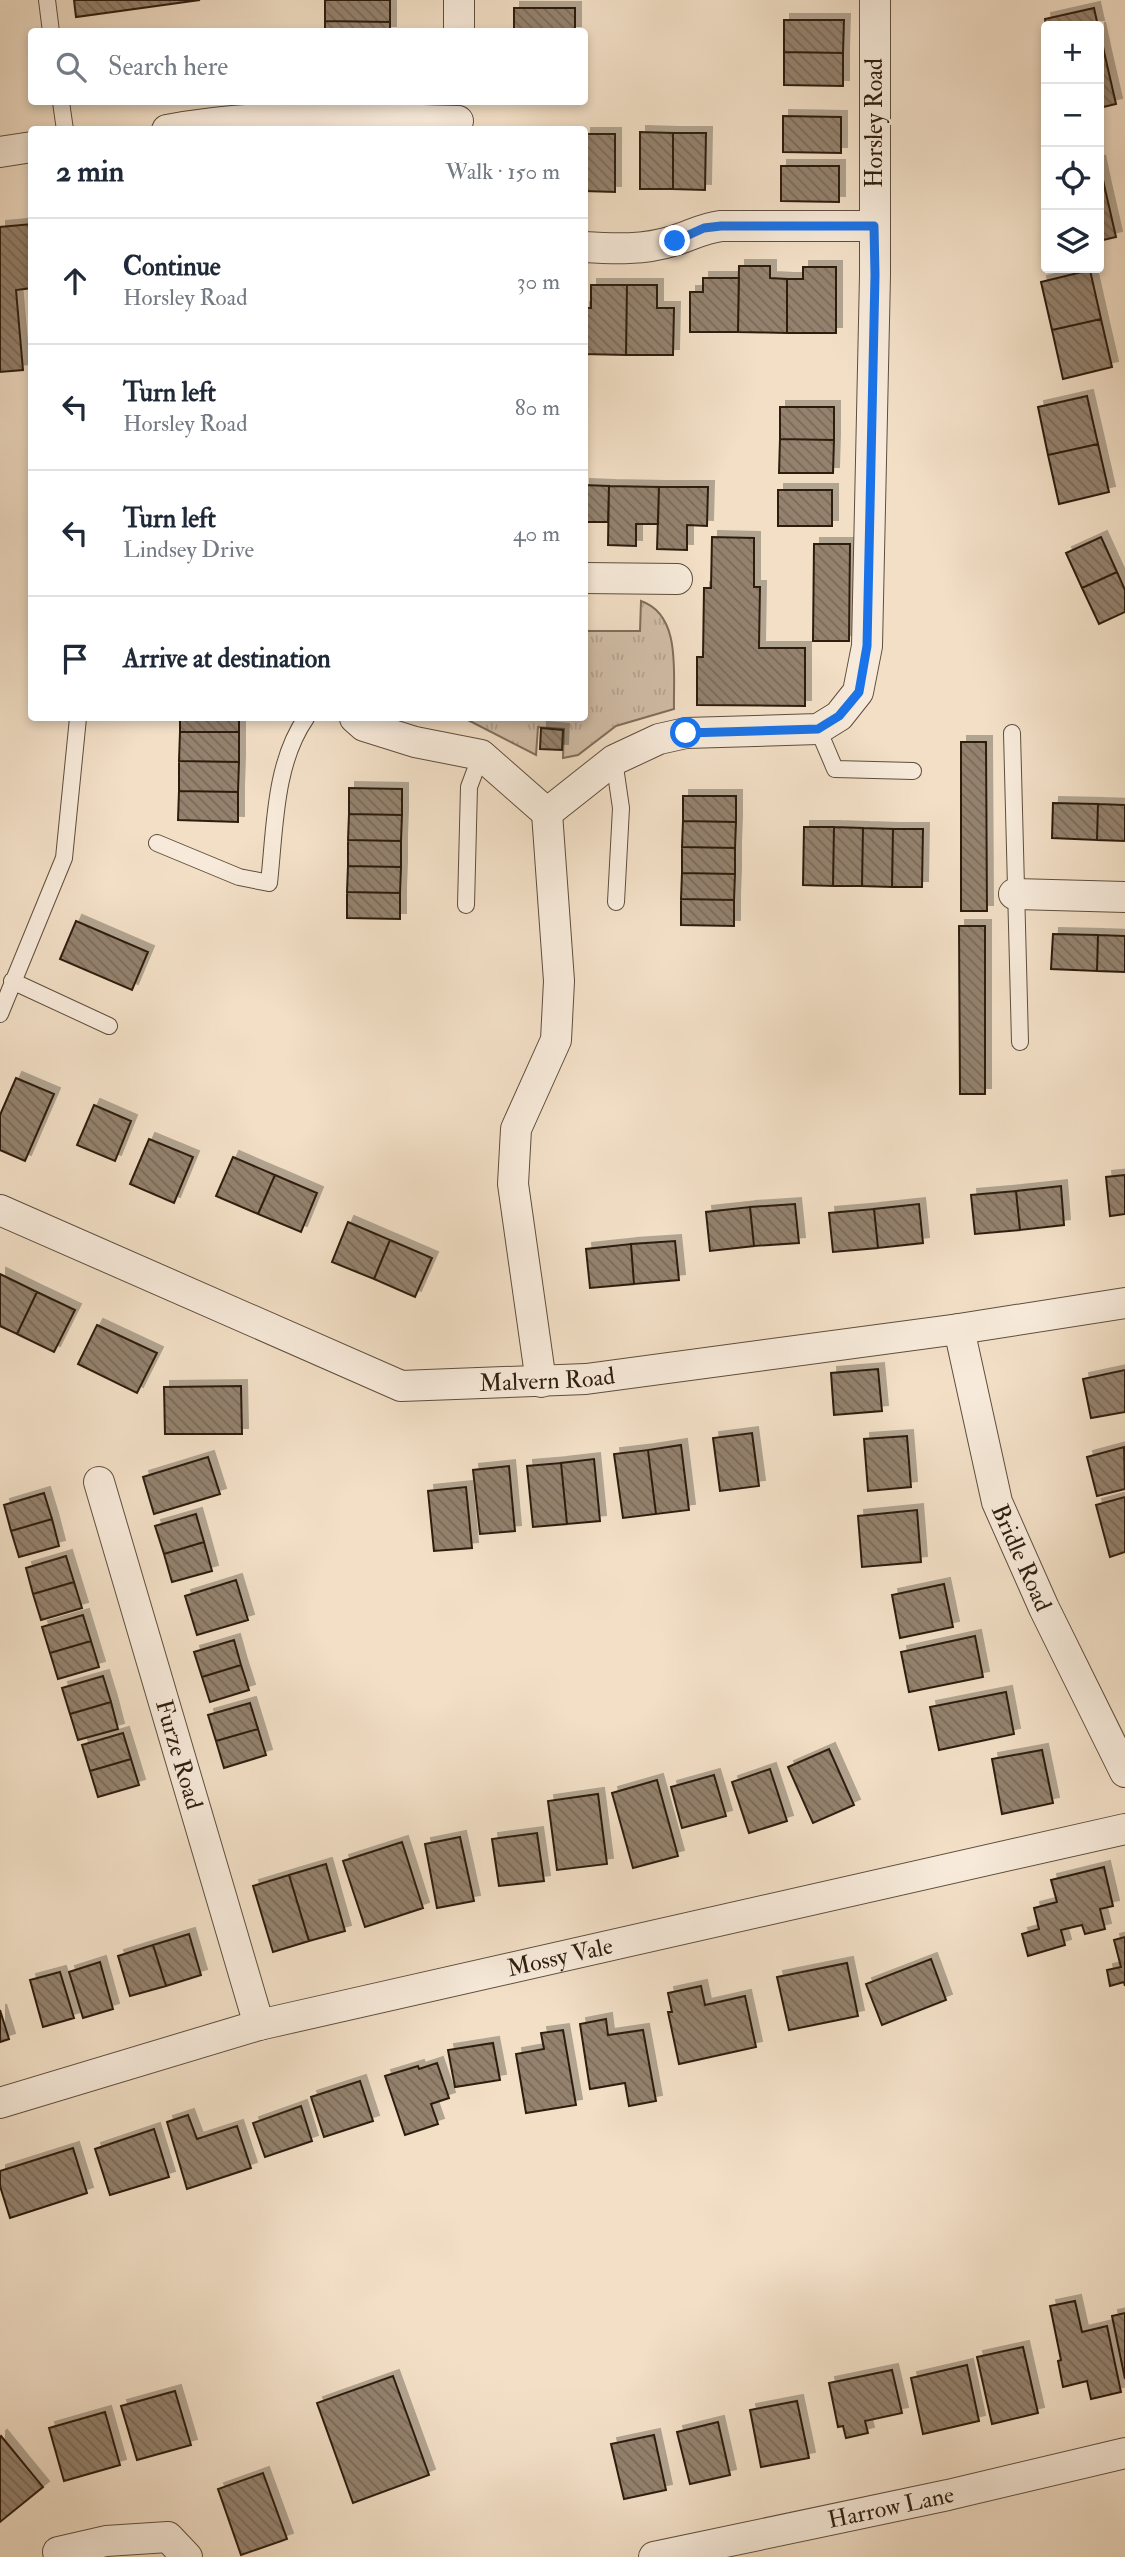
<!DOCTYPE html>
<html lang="en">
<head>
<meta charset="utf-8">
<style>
	:root { --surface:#fff; --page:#f6f6f7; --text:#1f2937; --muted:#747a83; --line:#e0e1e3 }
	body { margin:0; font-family:"IM FELL Double Pica",serif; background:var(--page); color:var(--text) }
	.controls { position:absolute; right:21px; top:21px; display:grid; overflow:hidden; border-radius:7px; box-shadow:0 4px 10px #0003 }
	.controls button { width:63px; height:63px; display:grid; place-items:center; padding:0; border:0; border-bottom:2px solid var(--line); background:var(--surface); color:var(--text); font:35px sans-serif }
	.stop { position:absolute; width:21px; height:21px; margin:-16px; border:5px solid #1a73e8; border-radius:50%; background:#fff }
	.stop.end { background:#1a73e8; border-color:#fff; box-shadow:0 2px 7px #0008 }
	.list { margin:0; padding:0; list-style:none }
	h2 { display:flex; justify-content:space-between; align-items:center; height:91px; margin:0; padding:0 28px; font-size:30px }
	h2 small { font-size:23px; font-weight:400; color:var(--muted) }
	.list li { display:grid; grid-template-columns:46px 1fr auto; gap:21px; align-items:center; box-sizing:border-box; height:126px; padding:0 28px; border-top:2px solid var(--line) }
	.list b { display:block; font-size:26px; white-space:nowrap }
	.list p { margin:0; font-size:23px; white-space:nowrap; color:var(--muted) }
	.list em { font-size:23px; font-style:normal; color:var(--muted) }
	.icon { flex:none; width:38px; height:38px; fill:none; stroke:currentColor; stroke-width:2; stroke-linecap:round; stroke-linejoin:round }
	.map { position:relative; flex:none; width:1125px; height:2557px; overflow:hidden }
	.search { position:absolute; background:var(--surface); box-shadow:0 4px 10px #0003; left:28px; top:28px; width:560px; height:77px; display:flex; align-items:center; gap:18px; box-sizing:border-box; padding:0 24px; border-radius:7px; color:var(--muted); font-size:26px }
	.panel { position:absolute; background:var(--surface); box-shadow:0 4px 10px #0003; left:28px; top:126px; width:560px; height:595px; border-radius:7px }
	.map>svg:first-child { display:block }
	.grass { fill:url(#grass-tufts); stroke:#806e5b; stroke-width:2 }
	.building { fill:url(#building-back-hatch); stroke:#2e1e0f; stroke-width:2; filter:url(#shadow) }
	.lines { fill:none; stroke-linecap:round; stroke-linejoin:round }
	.lane-casing { stroke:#5f4e3d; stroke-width:18 }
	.street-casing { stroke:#5f4e3d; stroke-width:32 }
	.lane { stroke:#f7eada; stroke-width:16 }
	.street { stroke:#f7eada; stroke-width:30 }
	.route { stroke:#1a73e8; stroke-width:9 }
	.labels { text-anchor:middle; stroke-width:5; stroke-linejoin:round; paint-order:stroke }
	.street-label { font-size:24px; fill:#2e1e0f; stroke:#f7eada }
</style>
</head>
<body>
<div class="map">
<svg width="1125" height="2557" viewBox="0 0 1125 2557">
	<defs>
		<pattern id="grass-tufts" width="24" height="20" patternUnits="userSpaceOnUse" patternTransform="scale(1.75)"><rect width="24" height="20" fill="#d1bea7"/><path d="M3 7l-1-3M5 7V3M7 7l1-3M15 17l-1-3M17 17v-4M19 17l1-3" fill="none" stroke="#b4a38f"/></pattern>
		<pattern id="building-back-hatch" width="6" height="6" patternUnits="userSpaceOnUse" patternTransform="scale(1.75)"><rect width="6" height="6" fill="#94826e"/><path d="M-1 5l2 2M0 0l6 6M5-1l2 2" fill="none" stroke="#796a59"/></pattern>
		<filter id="shadow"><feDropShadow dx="6" dy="-6" stdDeviation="0" flood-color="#0004"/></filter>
	</defs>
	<rect width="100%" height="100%" fill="#f2dfc6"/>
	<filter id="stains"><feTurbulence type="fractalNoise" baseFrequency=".00286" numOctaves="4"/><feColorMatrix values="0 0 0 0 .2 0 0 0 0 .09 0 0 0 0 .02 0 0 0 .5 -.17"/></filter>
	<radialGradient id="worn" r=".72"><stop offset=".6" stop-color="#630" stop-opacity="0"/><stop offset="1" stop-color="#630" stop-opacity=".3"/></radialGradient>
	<path class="grass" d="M585,599V631H640L641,601C682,615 673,674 674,709L616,726L578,755L563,758L564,729L538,727L536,755L464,718H584Z"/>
	<path class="building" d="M74,0H200L76,17Z
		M325,0H390V22L325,21Z
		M514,8H575V32H514Z
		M1094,8L1098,26H1046L1045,19Z
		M784,20H844L843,53L784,52Z
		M325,21L390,22V32H325Z
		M1099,28L1105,56L1099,57Z
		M784,52L843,53V86L784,85Z
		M1105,56L1116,104L1099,108V57Z
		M783,116L841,117V153L783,152Z
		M640,132L673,133V189H640Z
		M673,133H706L705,190L673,189Z
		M585,134H615V192L584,191Z
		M1099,161L1105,189L1099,190Z
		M781,166H839V202L781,201Z
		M1105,189L1116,237L1099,241V190Z
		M32,224V288L16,290L23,370L0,372V227Z
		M739,266H770V278L787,279V333L738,332Z
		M803,267H836V333H787V279H803Z
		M1090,270L1101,319L1052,330L1041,282Z
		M703,278H739L738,332H690V292H703Z
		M591,285H627L626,355L584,354V308H591Z
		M627,285H657V308H674L673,355H626Z
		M1101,319L1112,367L1063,379L1052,330Z
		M1087,396L1098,444L1048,455L1038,407Z
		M780,407H834V440L780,439Z
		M780,439L834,440L833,473H779Z
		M1098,444L1109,492L1059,504L1048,455Z
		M584,485L609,486L608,522H584Z
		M609,486L659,487L658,524H636V546L608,545Z
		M659,487H708L707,526L687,525V550L657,549Z
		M778,490H832V526H778Z
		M712,537L754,538V587H760L759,648H805V706L697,705V657H703L704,588H711Z
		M1101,537L1117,572L1082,588L1066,553Z
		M814,544H850L849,641H813Z
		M1117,572L1125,590V612L1099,624L1082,588Z
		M180,718H239V732H180Z
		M541,728L563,730L562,750L540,749Z
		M180,732H239V762L179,761Z
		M961,742H986L987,911H961Z
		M179,761L239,762L238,792L179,791Z
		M349,788L402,789V815L349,814Z
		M179,791L238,792V822L178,820Z
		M683,796H736V822L683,821Z
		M1053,803L1098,804L1097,840L1052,838Z
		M1098,804L1125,805V841L1097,840Z
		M349,814L402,815L401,841L348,840Z
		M683,821L736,822L735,848L682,847Z
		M804,827H834L833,886L803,885Z
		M834,827L863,828L862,886H833Z
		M863,828L893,829L892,887L862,886Z
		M893,829H923L922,887H892Z
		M348,840L401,841V867L348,866Z
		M682,847L735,848V874L682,873Z
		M348,866L401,867L400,893L347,892Z
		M682,873L735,874L734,900L681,899Z
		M347,892L400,893V919L347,918Z
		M681,899L734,900V926L681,925Z
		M76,921L148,952L132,990L60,959Z
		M959,926H985V1094H960Z
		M1053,934L1098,935L1097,971L1051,969Z
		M1098,935L1125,936V972L1097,971Z
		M16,1078L54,1094L25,1161L0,1150V1115Z
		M94,1105L131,1121L115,1161L77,1145Z
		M149,1139L193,1157L174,1203L130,1184Z
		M233,1157L275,1175L258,1214L216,1196Z
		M275,1175L317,1193L301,1232L258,1214Z
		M1125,1175V1214L1110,1216L1106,1177Z
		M1061,1186L1064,1225L1020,1230L1016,1191Z
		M1016,1191L1020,1230L975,1234L971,1195Z
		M795,1204L799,1243L754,1246L750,1207Z
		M919,1204L923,1243L878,1248L874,1209Z
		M750,1207L754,1246L710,1251L706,1212Z
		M874,1209L878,1248L833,1252L829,1213Z
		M348,1222L390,1240L374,1279L332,1262Z
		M390,1240L432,1258L415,1297L374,1279Z
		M675,1241L679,1280L634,1284L631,1244Z
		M631,1244L634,1284L590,1288L586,1249Z
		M0,1274L37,1292L17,1334L0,1326Z
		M37,1292L75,1310L54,1352L17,1334Z
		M97,1325L157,1353L137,1393L78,1364Z
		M878,1369L882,1411L834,1415L831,1373Z
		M1125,1370V1412L1091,1418L1083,1379Z
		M241,1386L242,1434H165L164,1387Z
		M752,1433L759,1486L720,1491L713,1438Z
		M907,1436L911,1487L868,1491L864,1439Z
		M681,1445L689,1510L656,1514L648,1450Z
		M1124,1447L1125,1489L1097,1496L1087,1457Z
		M648,1450L656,1514L623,1518L614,1454Z
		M208,1457L220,1494L154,1514L143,1477Z
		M594,1459L600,1521L567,1524L561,1463Z
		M561,1463L567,1524L533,1527L527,1466Z
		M509,1466L515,1531L480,1534L473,1470Z
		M466,1487L472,1548L434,1551L428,1491Z
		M44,1493L52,1519L11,1531L4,1505Z
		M1125,1497V1552L1110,1557L1096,1505Z
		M917,1510L921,1562L862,1567L858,1516Z
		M196,1514L204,1542L164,1554L155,1526Z
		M52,1519L59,1546L19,1557L11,1531Z
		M204,1542L212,1571L172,1582L164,1554Z
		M66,1556L74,1582L33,1594L26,1568Z
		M236,1580L248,1620L197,1635L185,1596Z
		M74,1582L82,1608L41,1620L33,1594Z
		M944,1584L953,1627L900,1638L892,1595Z
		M83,1615L91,1641L50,1653L42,1627Z
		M975,1636L983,1677L909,1692L901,1652Z
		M234,1640L241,1665L202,1677L194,1652Z
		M91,1641L99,1667L58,1679L50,1653Z
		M241,1665L249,1690L210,1702L202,1677Z
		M103,1676L111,1702L70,1714L62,1688Z
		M1006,1692L1014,1734L939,1750L930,1707Z
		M111,1702L118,1729L78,1740L70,1714Z
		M250,1703L258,1729L216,1741L208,1715Z
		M258,1729L266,1755L224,1768L216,1741Z
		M123,1733L131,1759L90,1771L82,1745Z
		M829,1749L854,1805L813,1823L788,1767Z
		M1042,1750L1053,1803L1002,1814L992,1759Z
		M131,1759L139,1785L98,1797L90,1771Z
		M770,1769L787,1821L749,1833L732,1782Z
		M714,1775L726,1816L682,1828L671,1787Z
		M657,1780L678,1856L633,1868L612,1793Z
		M598,1794L607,1864L557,1870L548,1801Z
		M537,1833L544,1881L499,1886L492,1839Z
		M460,1837L474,1901L437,1908L425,1844Z
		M402,1842L423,1908L365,1927L343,1861Z
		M326,1864L345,1931L309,1941L289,1875Z
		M1104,1867L1113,1906L1100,1909L1105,1929L1085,1934L1082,1925L1061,1930L1065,1945L1028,1956L1022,1934L1039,1929L1034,1908L1057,1902L1051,1880Z
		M289,1875L309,1941L273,1952L253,1886Z
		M189,1934L201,1975L166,1986L153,1945Z
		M1125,1937V1986L1124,1982L1110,1986L1107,1970L1121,1967L1114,1940Z
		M153,1945L166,1986L130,1996L118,1956Z
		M931,1959L946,2000L882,2025L866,1984Z
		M100,1962L113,2009L83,2018L69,1972Z
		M847,1963L858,2016L789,2030L777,1977Z
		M60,1972L74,2018L43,2027L30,1980Z
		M701,1986L705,2005L745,1996L756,2047L679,2064L668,2012H672L668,1993Z
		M0,2010L9,2039L0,2042Z
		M606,2019L608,2035L643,2030L656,2101L629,2106L625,2083L590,2089L580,2024Z
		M563,2030L576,2105L526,2113L516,2054L544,2049L541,2033Z
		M493,2043L500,2080L455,2087L448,2050Z
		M437,2063L449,2098L431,2104L438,2124L405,2135L385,2076L418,2066L419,2069Z
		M360,2081L373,2121L324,2137L311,2097Z
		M301,2106L312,2141L265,2157L253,2123Z
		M188,2115L197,2139L237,2126L251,2168L187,2189L167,2122Z
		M154,2129L169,2177L110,2195L95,2149Z
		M73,2148L87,2193L10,2218L0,2186V2171Z
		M1075,2301L1082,2332L1107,2326L1121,2392L1091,2399L1087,2381L1063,2387L1058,2361L1061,2360L1050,2306Z
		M1125,2313V2379L1112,2316Z
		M1023,2347L1038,2413L992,2424L977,2357Z
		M967,2365L979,2421L923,2434L911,2378Z
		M892,2370L902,2413L865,2421L868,2433L846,2438L843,2426L838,2427L829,2383Z
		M393,2376L429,2475L353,2503L317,2403Z
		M175,2391L191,2445L137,2460L121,2406Z
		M797,2401L809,2458L761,2467L750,2410Z
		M105,2412L120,2465L64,2481L49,2428Z
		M718,2422L730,2475L690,2484L677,2432Z
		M654,2435L666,2490L624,2499L611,2444Z
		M1,2436L43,2487L0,2522V2437Z
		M263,2473L287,2539L241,2555L218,2489Z"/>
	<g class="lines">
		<defs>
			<path id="lane" d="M47,0L51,32
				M61,102L65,130
				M818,729L835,769L913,771
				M1012,733L1020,1042
				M614,760L621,808L616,902
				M157,843L239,877L269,883C275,829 274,764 306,718
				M466,905L469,787L481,755
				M12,981L109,1026
				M0,1014L64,858L78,718"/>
			<g id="street">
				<path d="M459,32V0"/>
				<path d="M167,130C263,111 362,119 458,121"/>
				<path d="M0,152L32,147"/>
				<path d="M584,247C615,249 644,250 673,241C690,236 703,228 721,226H874"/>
				<path d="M584,578L677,579"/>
				<path d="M355,718L364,726L415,742L481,755L547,813"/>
				<path d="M547,813L614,760L659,739L686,733L818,729L839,716L858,692L867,646L875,275V0"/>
				<path d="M1014,894L1125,897"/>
				<path id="s1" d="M0,1210L401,1386L586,1379L959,1329L1125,1303"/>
				<path id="s2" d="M959,1329L997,1502L1044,1608L1125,1772"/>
				<path d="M541,1382L513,1184L516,1129L556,1040L559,981L547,813"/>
				<path id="s3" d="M99,1482L259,2025"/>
				<path id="s4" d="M0,2103L259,2025L1125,1829"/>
				<path d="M58,2552L106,2541L168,2537L187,2557"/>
				<path id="s5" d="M654,2557L948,2495L1125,2453"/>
			</g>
		</defs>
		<use href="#lane" class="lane-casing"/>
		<use href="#street" class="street-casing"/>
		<use href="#lane" class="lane"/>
		<use href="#street" class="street"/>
	</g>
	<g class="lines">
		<path class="route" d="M675,241L704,228L721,226H874L875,275L867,646L859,692L839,716L818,729L686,733"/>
	</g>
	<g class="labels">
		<g class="street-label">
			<text transform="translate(874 123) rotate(-90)" y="8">Horsley Road</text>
			<text dy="8" stroke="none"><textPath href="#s1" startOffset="584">Malvern Road</textPath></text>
			<text dy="8" stroke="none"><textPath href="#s2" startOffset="238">Bridle Road</textPath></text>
			<text dy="8" stroke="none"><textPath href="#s3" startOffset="284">Furze Road</textPath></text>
			<text dy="8" stroke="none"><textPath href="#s4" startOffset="579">Mossy Vale</textPath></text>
			<text dy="8" stroke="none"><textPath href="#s5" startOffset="242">Harrow Lane</textPath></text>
		</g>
	</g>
	<rect width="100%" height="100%" filter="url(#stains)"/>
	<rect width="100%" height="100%" fill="url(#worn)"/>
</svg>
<div class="controls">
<button>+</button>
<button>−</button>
<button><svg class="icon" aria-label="locate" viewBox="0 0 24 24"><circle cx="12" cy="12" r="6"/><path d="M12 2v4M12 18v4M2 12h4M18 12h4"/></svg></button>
<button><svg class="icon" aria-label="layers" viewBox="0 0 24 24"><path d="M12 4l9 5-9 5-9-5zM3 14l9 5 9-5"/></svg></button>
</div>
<div class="stop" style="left:686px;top:733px"></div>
<div class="stop end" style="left:675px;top:241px"></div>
<div class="search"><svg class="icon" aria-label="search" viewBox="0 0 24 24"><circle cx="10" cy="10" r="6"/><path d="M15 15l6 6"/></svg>Search here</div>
<section class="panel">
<h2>2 min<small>Walk · 150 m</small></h2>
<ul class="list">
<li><svg class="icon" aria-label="ahead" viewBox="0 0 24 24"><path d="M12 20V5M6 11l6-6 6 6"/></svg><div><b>Continue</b><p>Horsley Road</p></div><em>30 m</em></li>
<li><svg class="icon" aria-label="left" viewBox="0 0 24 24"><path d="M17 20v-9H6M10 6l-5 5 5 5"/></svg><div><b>Turn left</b><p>Horsley Road</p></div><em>80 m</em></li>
<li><svg class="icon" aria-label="left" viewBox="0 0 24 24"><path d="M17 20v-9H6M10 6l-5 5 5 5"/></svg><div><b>Turn left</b><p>Lindsey Drive</p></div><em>40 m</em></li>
<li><svg class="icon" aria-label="arrive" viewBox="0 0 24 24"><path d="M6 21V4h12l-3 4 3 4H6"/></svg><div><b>Arrive at destination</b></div></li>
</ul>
</section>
</div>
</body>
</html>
